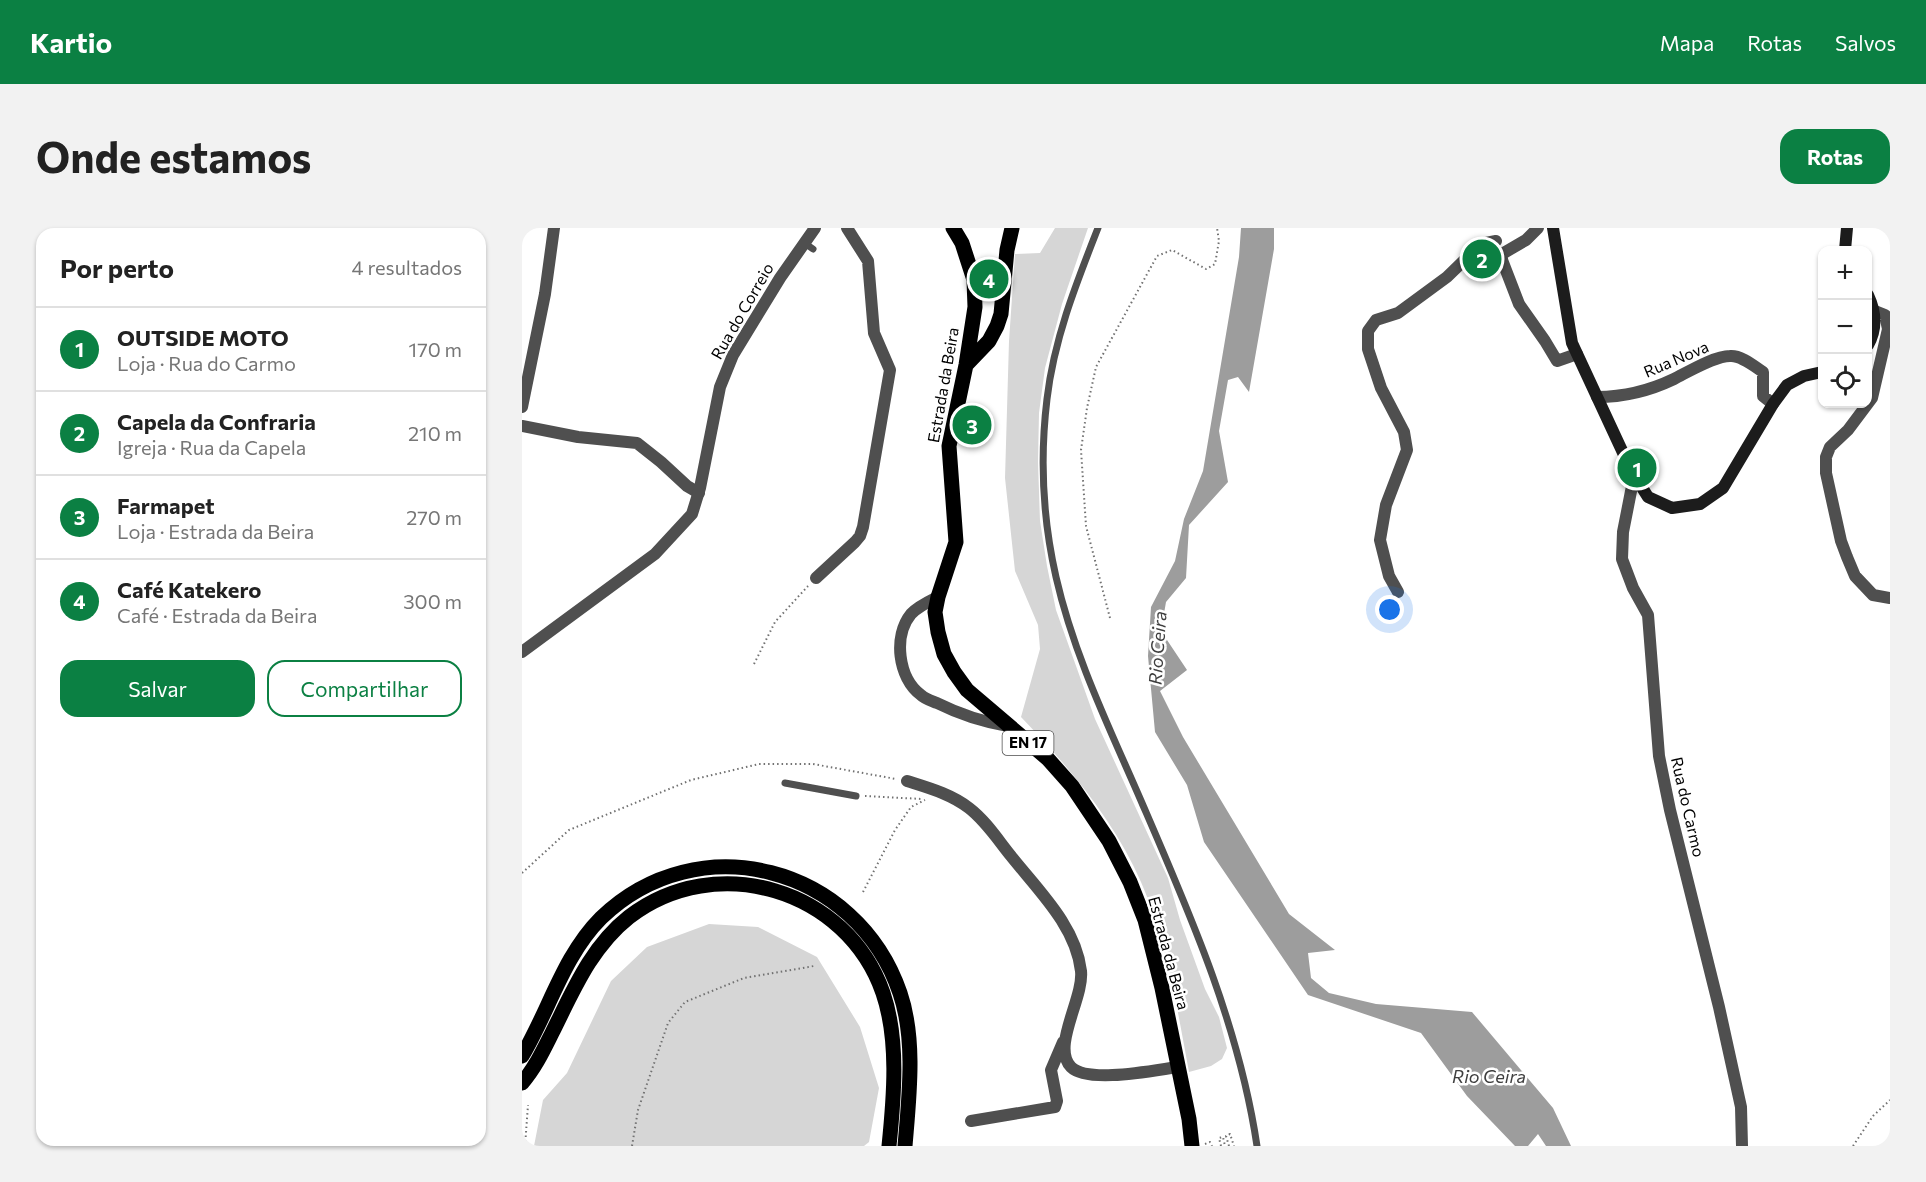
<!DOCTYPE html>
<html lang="pt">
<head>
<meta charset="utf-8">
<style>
	:root { --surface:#fff; --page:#f2f2f2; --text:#222; --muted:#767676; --line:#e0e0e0; --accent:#0b8043 }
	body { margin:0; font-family:Commissioner,sans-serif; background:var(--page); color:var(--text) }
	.controls { position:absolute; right:18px; top:18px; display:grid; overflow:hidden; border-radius:12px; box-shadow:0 2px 4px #0004 }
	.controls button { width:54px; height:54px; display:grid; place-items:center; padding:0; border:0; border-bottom:2px solid var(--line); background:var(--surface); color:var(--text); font:30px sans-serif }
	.you { position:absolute; left:868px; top:382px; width:21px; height:21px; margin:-15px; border:4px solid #fff; border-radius:50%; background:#1a73e8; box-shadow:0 0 0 9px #1a73e833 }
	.badge { display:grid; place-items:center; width:39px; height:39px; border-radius:50%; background:var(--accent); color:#fff; font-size:20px; font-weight:700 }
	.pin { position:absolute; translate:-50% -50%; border:3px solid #fff; box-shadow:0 2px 6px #0006 }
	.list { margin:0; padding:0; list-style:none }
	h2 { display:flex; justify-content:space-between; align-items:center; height:78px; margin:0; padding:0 24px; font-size:26px }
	h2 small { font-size:20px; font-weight:400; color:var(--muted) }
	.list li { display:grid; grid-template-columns:39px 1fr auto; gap:18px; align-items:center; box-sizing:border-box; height:84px; padding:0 24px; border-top:2px solid var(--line) }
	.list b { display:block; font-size:22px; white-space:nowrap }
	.list p { margin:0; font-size:20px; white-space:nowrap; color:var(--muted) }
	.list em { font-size:20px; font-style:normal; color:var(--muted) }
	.actions { display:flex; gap:12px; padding:18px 24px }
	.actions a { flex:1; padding:14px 0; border:2px solid var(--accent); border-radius:18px; text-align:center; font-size:21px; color:var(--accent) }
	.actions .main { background:var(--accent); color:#fff }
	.icon { flex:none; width:33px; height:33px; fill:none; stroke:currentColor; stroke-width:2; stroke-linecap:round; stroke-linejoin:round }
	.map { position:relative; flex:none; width:1368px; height:918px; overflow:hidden; border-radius:18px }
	header { display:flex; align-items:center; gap:36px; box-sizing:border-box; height:84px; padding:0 30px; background:var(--accent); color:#fff }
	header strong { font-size:28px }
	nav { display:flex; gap:33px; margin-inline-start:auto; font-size:21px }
	.intro { display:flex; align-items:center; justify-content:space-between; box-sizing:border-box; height:144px; padding:0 36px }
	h1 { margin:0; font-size:42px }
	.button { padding:15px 27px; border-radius:18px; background:var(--accent); color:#fff; font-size:21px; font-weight:700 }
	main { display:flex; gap:36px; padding:0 36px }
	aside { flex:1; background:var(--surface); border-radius:18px; box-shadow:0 2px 4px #0004 }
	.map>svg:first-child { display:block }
	.green { fill:#d6d6d6 }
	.water { fill:#9d9d9d }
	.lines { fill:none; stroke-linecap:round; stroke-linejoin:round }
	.path { stroke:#717171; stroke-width:2; stroke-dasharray:1.5 3; stroke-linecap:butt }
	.service { stroke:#4f4f4f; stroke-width:7 }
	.minor { stroke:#4f4f4f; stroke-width:12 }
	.tertiary { stroke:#4f4f4f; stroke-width:12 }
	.secondary { stroke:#1c1c1c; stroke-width:12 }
	.primary { stroke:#000; stroke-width:15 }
	.labels { text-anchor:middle; stroke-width:5; stroke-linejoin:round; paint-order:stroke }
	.shield { fill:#fff; stroke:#4c4c4c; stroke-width:1.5 }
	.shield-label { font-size:15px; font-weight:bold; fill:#000 }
	.street-label { font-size:16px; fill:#000; stroke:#fff }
	.water-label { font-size:18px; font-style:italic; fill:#3e3e3e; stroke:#fff }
</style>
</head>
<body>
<header>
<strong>Kartio</strong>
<nav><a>Mapa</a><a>Rotas</a><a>Salvos</a></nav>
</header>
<div class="intro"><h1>Onde estamos</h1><a class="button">Rotas</a></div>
<main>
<aside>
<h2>Por perto<small>4 resultados</small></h2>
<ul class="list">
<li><span class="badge">1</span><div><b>OUTSIDE MOTO</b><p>Loja · Rua do Carmo</p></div><em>170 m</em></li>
<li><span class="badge">2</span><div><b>Capela da Confraria</b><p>Igreja · Rua da Capela</p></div><em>210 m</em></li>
<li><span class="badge">3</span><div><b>Farmapet</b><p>Loja · Estrada da Beira</p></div><em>270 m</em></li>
<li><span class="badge">4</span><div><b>Café Katekero</b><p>Café · Estrada da Beira</p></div><em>300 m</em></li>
</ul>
<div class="actions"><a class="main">Salvar</a><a>Compartilhar</a></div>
</aside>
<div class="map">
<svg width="1368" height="918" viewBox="0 0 1368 918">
	<rect width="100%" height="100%" fill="#fff"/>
	<path class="green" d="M533,0H566L540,76L523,140L517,185L516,234L518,293L525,338L534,382L573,491L646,650L658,692L683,761L697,789L705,820L700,831L689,838L667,844C655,780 645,714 619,654C592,592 546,538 499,489L518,421L516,397L493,343L483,250L487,113L493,26L518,25Z
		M187,696L236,699L295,729L338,799L357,860L347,914L342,918H12L21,872L45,845L89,753L125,719Z"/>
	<path class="water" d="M719,0H752V21L727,164L716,149L706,152L697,203L706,254L667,297L664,350L644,374L639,403L665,442L638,463L661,509L767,686L813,722L786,725L789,750L807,765L854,776L950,784L1031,880L1049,918H1024L1016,906L1006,918H993L945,868L899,805L786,767L682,614L665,557L633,504L626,428L629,379L653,333L662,291L681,243L717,29Z"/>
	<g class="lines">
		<path class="path" d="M588,390L564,298L559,222L565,180L574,139L635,28L650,22L684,41L693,36L697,13L695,0
			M232,436L253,394L286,358
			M343,568L400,571
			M0,645L47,602L169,552L237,536H291L374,551
			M341,664L373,602L389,579L403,572
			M683,916L688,914L690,918
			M3,918L6,877
			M110,918L116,882L146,795L163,774L222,750L292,738
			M699,918L697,910L701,909L703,918
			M707,918L704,908L708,906L712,918
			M1331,918L1351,888L1368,872"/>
		<path class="service" d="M576,0C554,56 532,111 525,171C518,229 521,292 534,349C552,428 588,501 620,575C668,686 717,797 735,918
			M281,14L291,21
			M263,555L334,568"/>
		<path class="minor" d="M1016,0L1004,12L980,26V32L997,76L1023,113L1035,133L1055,126
			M1353,83L1363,87L1366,101L1350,170L1326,202L1308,219L1304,229V245L1319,313L1325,329L1333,348L1351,367L1368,370
			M1075,169C1101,169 1127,163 1152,151C1166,144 1192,128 1208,128C1219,127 1232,138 1241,144V168L1251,176
			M0,179L23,66L32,0
			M0,198L56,209L115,215L139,234L165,258L177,265
			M1112,248L1101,304L1100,331L1111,360L1126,387L1137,528L1148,582L1197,779L1219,879L1220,918
			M294,350L333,314L338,308L341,299L368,142L352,105L346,33L325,0
			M876,364L867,348L858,312L864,277L885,222L882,204L859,160L846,121V103L854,92L876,85L925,49L959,16L974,13
			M416,369C406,374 397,378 389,386C371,408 376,450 399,467C403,471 410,473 415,475C439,487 461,494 486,498
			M385,553C407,560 429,566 447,580C464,593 476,612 489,628C516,662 554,698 559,743C562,770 529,819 549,839C566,856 633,842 656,839
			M449,893L533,879L535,873L529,842L541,814"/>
		<path class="tertiary" d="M0,424L133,326L170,286L178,260L198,159L211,127L258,50L293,0"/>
		<path class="secondary" d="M1031,0L1050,115L1109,242L1126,269L1150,280L1178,276L1201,260L1251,176L1265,157L1282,148L1300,144
			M1323,22L1325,0
			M1346,67C1354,84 1355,101 1346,117"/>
		<path class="primary" d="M431,0L440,15L452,52L453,79L444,137L427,218L434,314L416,369L413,384L416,404L422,426L432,444L445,462L526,531L550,558L587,613L608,654L623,692L640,760L667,891L670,918
			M444,137L467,113L475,98L479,86L485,22L490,0
			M0,828C27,783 41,728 79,690C176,596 335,638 378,765C394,812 387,869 383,918
			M0,855C13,840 21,823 30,805C51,763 69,719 107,689C194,622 325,661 361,765C377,812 372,869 367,918"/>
	</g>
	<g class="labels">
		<rect class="shield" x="480.5" y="503" width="51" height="24" rx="4.5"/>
		<g class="shield-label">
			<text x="506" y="520">EN 17</text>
		</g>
		<g class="street-label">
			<text transform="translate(220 83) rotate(-60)" y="6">Rua do Correio</text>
			<text transform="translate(1154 131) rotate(-23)" y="6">Rua Nova</text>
			<text transform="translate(421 157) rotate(-80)" y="6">Estrada da Beira</text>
			<text transform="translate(1166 579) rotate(77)" y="6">Rua do Carmo</text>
			<text transform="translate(647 725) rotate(75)" y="6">Estrada da Beira</text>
		</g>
		<g class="water-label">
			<text transform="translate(636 420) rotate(-86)" y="6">Rio Ceira</text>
			<text x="967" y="855">Rio Ceira</text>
		</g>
	</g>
</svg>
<div class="controls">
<button>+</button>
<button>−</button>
<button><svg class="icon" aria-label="locate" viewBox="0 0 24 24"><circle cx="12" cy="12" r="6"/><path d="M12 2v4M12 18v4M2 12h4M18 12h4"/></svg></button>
</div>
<div class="you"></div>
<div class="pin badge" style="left:1115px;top:240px">1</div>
<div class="pin badge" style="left:960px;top:31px">2</div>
<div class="pin badge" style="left:450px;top:197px">3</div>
<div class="pin badge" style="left:467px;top:51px">4</div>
</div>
</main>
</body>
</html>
